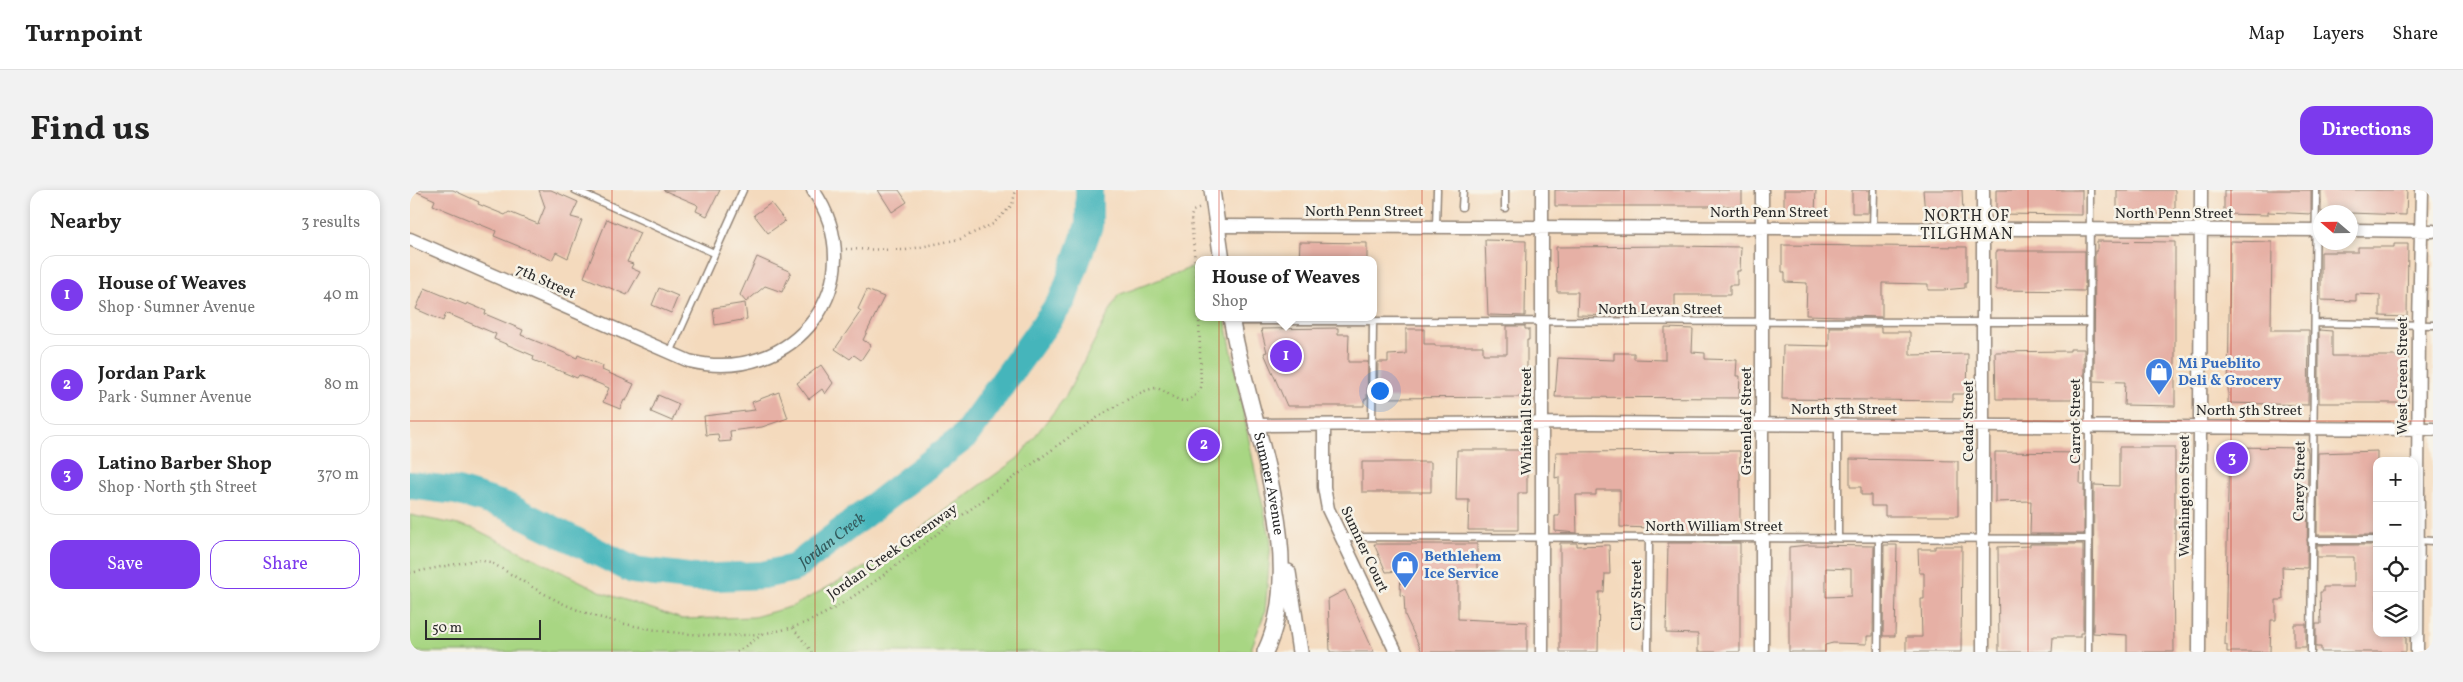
<!DOCTYPE html>
<html lang="en">
<head>
<meta charset="utf-8">
<style>
	:root { --surface:#fff; --page:#f2f2f2; --text:#222; --muted:#767676; --line:#e0e0e0; --accent:#7c3aed }
	body { margin:0; font-family:Vollkorn,serif; background:var(--page); color:var(--text) }
	.controls { position:absolute; right:15px; bottom:15px; display:grid; overflow:hidden; border-radius:10px; box-shadow:0 2px 8px #0003 }
	.controls button { width:45px; height:45px; display:grid; place-items:center; padding:0; border:0; border-bottom:1px solid var(--line); background:var(--surface); color:var(--text); font:25px sans-serif }
	.compass { position:absolute; left:1903px; top:15px; width:45px; height:45px; border-radius:50%; background:var(--surface); box-shadow:0 2px 8px #0003; rotate:290deg }
	.scale { position:absolute; left:15px; bottom:12px; width:116px; box-sizing:border-box; padding-left:5px; border:2px solid #2b2b2b; border-top:0; font-size:14px; line-height:18px; white-space:nowrap; color:#2b2b2b; -webkit-text-stroke:4px #f7f3e8; paint-order:stroke }
	.you { position:absolute; left:969px; top:200px; width:18px; height:18px; margin:-12px; border:4px solid #fff; border-radius:50%; background:#1a73e8; box-shadow:0 0 0 8px #1a73e833 }
	.badge { display:grid; place-items:center; width:32px; height:32px; border-radius:50%; background:var(--accent); color:#fff; font-size:16px; font-weight:700 }
	.pin { position:absolute; translate:-50% -50%; border:2px solid #fff; box-shadow:0 1px 5px #0006 }
	.popup { position:absolute; left:785px; top:66px; width:182px; height:65px; box-sizing:border-box; display:grid; place-content:center; border-radius:10px; background:var(--surface); filter:drop-shadow(0 1px 4px #0005); font-size:16px; white-space:nowrap; color:var(--muted) }
	.popup b { font-size:19px; color:var(--text) }
	.popup::after { content:''; position:absolute; left:50%; top:100%; margin-left:-10px; border:10px solid transparent; border-top-color:var(--surface) }
	.list { margin:0; padding:0; list-style:none }
	h2 { display:flex; justify-content:space-between; align-items:center; height:65px; margin:0; padding:0 20px; font-size:21px }
	h2 small { font-size:16px; font-weight:400; color:var(--muted) }
	.list li { display:grid; grid-template-columns:32px 1fr auto; gap:15px; align-items:center; box-sizing:border-box; height:80px; margin:0 10px 10px; padding:0 10px; border:1px solid var(--line); border-radius:15px }
	.list b { display:block; font-size:19px; white-space:nowrap }
	.list p { margin:0; font-size:16px; white-space:nowrap; color:var(--muted) }
	.list em { font-size:16px; font-style:normal; color:var(--muted) }
	.actions { display:flex; gap:10px; padding:15px 20px }
	.actions a { flex:1; padding:11px 0; border:1px solid var(--accent); border-radius:15px; text-align:center; font-size:18px; color:var(--accent) }
	.actions .main { background:var(--accent); color:#fff }
	.icon { flex:none; width:28px; height:28px; fill:none; stroke:currentColor; stroke-width:2; stroke-linecap:round; stroke-linejoin:round }
	.map { position:relative; flex:none; width:2023px; height:462px; overflow:hidden; border-radius:15px }
	header { display:flex; align-items:center; gap:30px; box-sizing:border-box; height:70px; padding:0 25px; background:var(--surface); border-bottom:1px solid var(--line) }
	header strong { font-size:24px }
	nav { display:flex; gap:28px; margin-inline-start:auto; font-size:18px }
	.intro { display:flex; align-items:center; justify-content:space-between; box-sizing:border-box; height:120px; padding:0 30px }
	h1 { margin:0; font-size:35px }
	.button { padding:12px 22px; border-radius:15px; background:var(--accent); color:#fff; font-size:18px; font-weight:700 }
	main { display:flex; gap:30px; padding:0 30px }
	aside { flex:1; background:var(--surface); border-radius:15px; box-shadow:0 2px 8px #0003 }
	.map>svg:first-child { display:block }
	.green { fill:#a8d683; stroke:#6a8057 }
	.lines { fill:none; stroke-linecap:round; stroke-linejoin:round }
	.river { stroke:#45b5bb; stroke-width:28 }
	.building { fill:#e6b0a5; fill-rule:evenodd }
	.service-casing { stroke:#908274; stroke-width:9 }
	.minor-casing { stroke:#908274; stroke-width:15 }
	.tertiary-casing { stroke:#908274; stroke-width:18 }
	.path { stroke:#908274; stroke-width:2.5; stroke-dasharray:1 4; stroke-linecap:butt }
	.service { stroke:#fff; stroke-width:6 }
	.minor { stroke:#fff; stroke-width:12 }
	.tertiary { stroke:#fff; stroke-width:15 }
	.grid { fill:none; stroke:#c8321e; stroke-width:1; stroke-opacity:0.55 }
	.labels { text-anchor:middle; stroke-width:5; stroke-linejoin:round; paint-order:stroke }
	.street-label { font-size:15px; fill:#2b2b2b; stroke:#f7f3e8 }
	.shop-label { font-size:15px; font-weight:bold; fill:#366cbe; stroke:#f7f3e8; text-anchor:start }
	.neighbourhood-label { font-size:16px; letter-spacing:1px; fill:#2b2b2b; stroke:#f7f3e8 }
	.water-label { font-size:16px; font-style:italic; fill:#345b5d; stroke:#f7f3e8 }
</style>
</head>
<body>
<header>
<strong>Turnpoint</strong>
<nav><a>Map</a><a>Layers</a><a>Share</a></nav>
</header>
<div class="intro"><h1>Find us</h1><a class="button">Directions</a></div>
<main>
<aside>
<h2>Nearby<small>3 results</small></h2>
<ul class="list">
<li><span class="badge">1</span><div><b>House of Weaves</b><p>Shop · Sumner Avenue</p></div><em>40 m</em></li>
<li><span class="badge">2</span><div><b>Jordan Park</b><p>Park · Sumner Avenue</p></div><em>80 m</em></li>
<li><span class="badge">3</span><div><b>Latino Barber Shop</b><p>Shop · North 5th Street</p></div><em>370 m</em></li>
</ul>
<div class="actions"><a class="main">Save</a><a>Share</a></div>
</aside>
<div class="map">
<svg width="2023" height="462" viewBox="0 0 2023 462">
	<rect width="100%" height="100%" fill="#f7f3e8"/>
	<filter id="ink" filterUnits="userSpaceOnUse"><feTurbulence type="fractalNoise" baseFrequency=".02" numOctaves="2"/><feDisplacementMap in="SourceGraphic" scale="10" xChannelSelector="R" yChannelSelector="G"/><feConvolveMatrix kernelMatrix="1 2 1 2 8 2 1 2 1" color-interpolation-filters="sRGB"/></filter>
	<filter id="wash" filterUnits="userSpaceOnUse"><feTurbulence type="fractalNoise" baseFrequency=".0096" numOctaves="4" result="noise"/><feDisplacementMap in="SourceGraphic" scale="20" xChannelSelector="R" yChannelSelector="G"/><feGaussianBlur stdDeviation="1.12" result="paint"/><feColorMatrix in="noise" values="0 0 0 0 0 0 0 0 0 0 0 0 0 0 0 0 0 1.4 0 .05"/><feComposite in="paint" operator="in"/></filter>
	<g filter="url(#wash)">
		<rect width="100%" height="100%" fill="#f4dabd"/>
		<path class="green" d="M788,75V127H815L845,281L861,351L855,422L840,462H0V325L63,338L194,403L272,429L344,427L383,416L466,371L608,268L656,206L708,105Z"/>
		<g class="lines">
			<path class="river" id="s1" d="M0,295L47,301L96,316L223,380L285,388L353,385L384,378L554,247L653,109L679,35V0"/>
		</g>
		<g id="blocks">
			<path class="building" d="M3,0H43L69,12L68,14L95,25L99,22L128,34L135,17L129,0H141L168,12L161,27L172,30L158,68L146,62L142,70L84,46L86,41L23,15L25,10Z
				M253,0H310L297,26L286,21L288,16L286,14Z
				M468,0H489L497,12L482,22Z
				M1145,0H1332V16H1145Z
				M1374,0H1406L1405,23H1374Z
				M1442,0H1459L1458,23H1442Z
				M1513,0H1552L1553,24H1515Z
				M1586,0H1672V25L1586,24Z
				M1707,0H1765V24H1707Z
				M1814,0H1901V24L1858,22V25L1814,24Z
				M1911,0H1997L1996,25L1911,22Z
				M361,13L375,31L358,43L344,25Z
				M197,29L230,43L217,72L223,74L221,78L230,82L217,105L174,87Z
				M1075,50L1116,51L1115,126L1078,125Z
				M1687,51L1765,52V216L1714,215L1715,192L1684,191L1685,61H1687Z
				M1820,51L1862,52L1861,140H1899L1898,215L1818,213Z
				M890,52L957,53V70H889Z
				M1984,54H1998L1997,127L1970,126V105L1946,104V111L1911,110V62H1948V57H1984Z
				M1372,55L1557,57V93H1555V98L1533,100H1518V94L1472,93V127L1396,125L1397,93L1375,92V82H1372Z
				M1267,56L1331,57L1330,81H1327V95H1320V105H1265V126L1217,124L1211,126L1167,125L1168,102H1147L1146,57Z
				M1586,61H1675V101L1586,100Z
				M347,67L381,82L372,102L355,96L336,112L330,105Z
				M15,98L56,115L57,113L76,121L75,124L113,140L111,145L167,168L168,165L193,176L192,180L224,194L216,211L214,210L210,219L193,212L199,198L169,185L167,188L123,170L124,166L84,149L86,144L36,123L33,131L6,119Z
				M249,98L268,106L261,123L242,115Z
				M457,100L474,107L453,150L461,155L451,170L444,165L440,169L425,159L451,121L448,119Z
				M335,113L337,129L305,135L303,118Z
				M1097,136H1115V139H1119V150H1117V207L967,208L968,172H978V165L996,164V139H1014V154H1025V156H1073V164H1097Z
				M1419,137H1471V142H1500V165L1558,164L1557,204H1543V211L1372,209L1373,155L1419,156Z
				M928,138V144H939L938,172H958L957,208L954,210V216H877L854,163L857,162L851,139Z
				M1255,138L1283,139L1282,162L1295,163V169L1327,170L1326,186H1330L1329,208L1145,207L1148,168L1204,170V163H1224V169L1255,170Z
				M1909,140L1922,141V166H1998V185L2001,190L1998,193V213H1909Z
				M1660,159H1674V192H1671V209H1586L1585,162L1660,161Z
				M411,175L423,193L415,204L412,199L399,209L387,193Z
				M369,202L378,228L352,237L320,241L321,251L309,252L308,244L296,245L294,226L345,220L342,212Z
				M248,205L269,214L262,231L241,222Z
				M1709,257H1765V361H1763L1764,462H1717V445L1683,443L1684,295L1709,296Z
				M1819,257L1897,258L1898,263L1897,378L1872,377L1873,410H1866V430H1861L1860,462H1817V455H1815Z
				M1047,260H1117V303H1108V340H1058L1059,310H1046Z
				M1330,261V343H1258V341H1242V338L1210,337V300H1186V305H1166L1167,343L1145,341V326H1149V287L1145,288L1146,262Z
				M1967,261V345H1907L1908,263Z
				M1585,262L1671,263L1670,294H1674V344H1620L1621,311L1585,312Z
				M1440,269L1548,271V326H1475V316H1461V305H1451V297H1440Z
				M952,272H1021V302H952Z
				M1150,353H1167V356L1199,355L1200,384H1195L1194,402H1189L1188,462H1150Z
				M1258,353H1330V462H1288V444L1256,443Z
				M964,354H1067V382L1048,383V429L1117,432V462H1012L995,425L994,406L990,405L991,381L976,382Z
				M1620,354H1673V443H1670V447H1643L1642,462H1589L1588,357L1620,356Z
				M1398,355L1464,356L1463,446H1457V454L1423,453L1415,455V462H1379V357ZM1416,378L1441,379V406L1416,407Z
				M1474,355H1487L1485,446H1473Z
				M1907,355H1967V443H1996V462H1911V457H1906V434H1911L1910,402H1913V397H1944V367H1907Z
				M1525,356H1552L1551,462H1496V447H1512L1511,409H1514V383H1509L1508,359H1525Z
				M935,400L947,425L964,462H920L918,409Z
				M1884,434H1896V457H1884Z"/>
		</g>
	</g>
	<g filter="url(#ink)">
		<use href="#blocks" fill-opacity="0" stroke="#908274" stroke-width="1"/>
		<g class="lines">
			<defs>
				<path id="service" d="M165,0L304,63
					M1052,17L1053,0
					M1095,18V0
					M1026,37L1027,0
					M1463,39L1464,0
					M822,131L1678,132
					M1905,133L2023,135
					M260,163L333,0
					M962,234L963,132
					M931,347L1677,349
					M1428,348V235
					M1901,350H1967
					M2007,350L2023,351
					M1238,462L1239,348
					M1468,462L1469,348
					M1678,462L1680,0
					M1901,462L1906,0"/>
				<path id="minor" d="M1352,0V462
					M1573,0V462
					M807,36L1910,40
					M1940,40L2023,41
					M0,49L279,171C384,197 466,92 403,0
					M845,235L1181,233L2023,239
					M914,235V297L918,319L986,462
					M1132,462V0
					M1789,462L1791,0
					M2007,462L2009,135L2012,0"/>
				<g id="tertiary">
					<path d="M802,0L812,70"/>
					<path id="s2" d="M821,127C837,227 901,366 855,462"/>
					<path d="M878,382L890,462"/>
				</g>
			</defs>
			<use href="#service" class="service-casing"/>
			<use href="#minor" class="minor-casing"/>
			<use href="#tertiary" class="tertiary-casing"/>
			<path class="path" d="M436,59L496,60L550,49L583,34L602,15L606,0
				M788,110L781,27L783,21L791,18
				M0,383L66,370L80,372C105,386 130,403 156,415C213,441 323,456 383,437C428,424 486,375 523,347C563,317 603,288 643,259C661,245 727,198 747,198C766,206 775,223 791,197L789,127
				M383,438L402,462
				M327,462L353,444"/>
			<use href="#service" class="service"/>
			<use href="#minor" class="minor"/>
			<use href="#tertiary" class="tertiary"/>
		</g>
	</g>
	<path class="grid" d="M202,0V462M405,0V462M607,0V462M809,0V462M1012,0V462M1214,0V462M1416,0V462M1618,0V462M1821,0V462M0,231H2023"/>
	<defs>
		<symbol id="shop-pin" viewBox="-11 -11 22 30"><path d="M0 17L-7.5 6A9.5 9.5 0 1 1 7.5 6Z" fill="#3f7fe0" stroke="#f7f3e8"/><path d="M-5-2.5h2.3a2.7 3.5 0 0 1 5.4 0H5L5.5 6h-11ZM-1.5-2.5h3a1.5 2.3 0 0 0-3 0Z" fill="#fff"/></symbol>
	</defs>
	<g fill-rule="evenodd">
		<use href="#shop-pin" x="1733" y="166" width="32" height="43"/>
		<use href="#shop-pin" x="979" y="359" width="32" height="43"/>
	</g>
	<g class="labels">
		<g class="street-label">
			<text x="954" y="26">North Penn Street</text>
			<text x="1359" y="27">North Penn Street</text>
			<text x="1764" y="28">North Penn Street</text>
			<text transform="translate(136 91) rotate(24)" y="5">7th Street</text>
			<text x="1250" y="124">North Levan Street</text>
			<text transform="translate(1992 186) rotate(-90)" y="5">West Green Street</text>
			<text x="1434" y="224">North 5th Street</text>
			<text x="1839" y="225">North 5th Street</text>
			<text transform="translate(1116 231) rotate(-90)" y="5">Whitehall Street</text>
			<text transform="translate(1336 231) rotate(-90)" y="5">Greenleaf Street</text>
			<text transform="translate(1558 231) rotate(-90)" y="5">Cedar Street</text>
			<text transform="translate(1665 231) rotate(-90)" y="5">Carrot Street</text>
			<text transform="translate(1889 291) rotate(-89)" y="5">Carey Street</text>
			<text dy="5" stroke="none"><textPath href="#s2" startOffset="171">Sumner Avenue</textPath></text>
			<text transform="translate(1774 306) rotate(-90)" y="5">Washington Street</text>
			<text x="1304" y="341">North William Street</text>
			<text transform="translate(955 359) rotate(65)" y="5">Sumner Court</text>
			<text transform="translate(482 361) rotate(-35)" y="5">Jordan Creek Greenway</text>
			<text transform="translate(1226 405) rotate(-90)" y="5">Clay Street</text>
		</g>
		<g class="shop-label">
			<text x="1768" y="178">Mi Pueblito<tspan x="1768" dy="17">Deli &amp; Grocery</tspan></text>
			<text x="1014" y="371">Bethlehem<tspan x="1014" dy="17">Ice Service</tspan></text>
		</g>
		<g class="neighbourhood-label">
			<text x="1557" y="31">NORTH OF<tspan x="1557" dy="18">TILGHMAN</tspan></text>
		</g>
		<g class="water-label">
			<text dy="6" stroke="none"><textPath href="#s1" startOffset="450">Jordan Creek</textPath></text>
		</g>
	</g>
</svg>
<div class="controls">
<button>+</button>
<button>−</button>
<button><svg class="icon" aria-label="locate" viewBox="0 0 24 24"><circle cx="12" cy="12" r="6"/><path d="M12 2v4M12 18v4M2 12h4M18 12h4"/></svg></button>
<button><svg class="icon" aria-label="layers" viewBox="0 0 24 24"><path d="M12 4l9 5-9 5-9-5zM3 14l9 5 9-5"/></svg></button>
</div>
<svg class="compass" viewBox="-18 -18 36 36"><path d="M0-13l5 13h-10z" fill="#e53935"/><path d="M0 13l5-13h-10z" fill="#767676"/></svg>
<div class="scale">50 m</div>
<div class="you"></div>
<div class="pin badge" style="left:876px;top:166px">1</div>
<div class="popup"><b>House of Weaves</b>Shop</div>
<div class="pin badge" style="left:794px;top:255px">2</div>
<div class="pin badge" style="left:1822px;top:268px">3</div>
</div>
</main>
</body>
</html>
